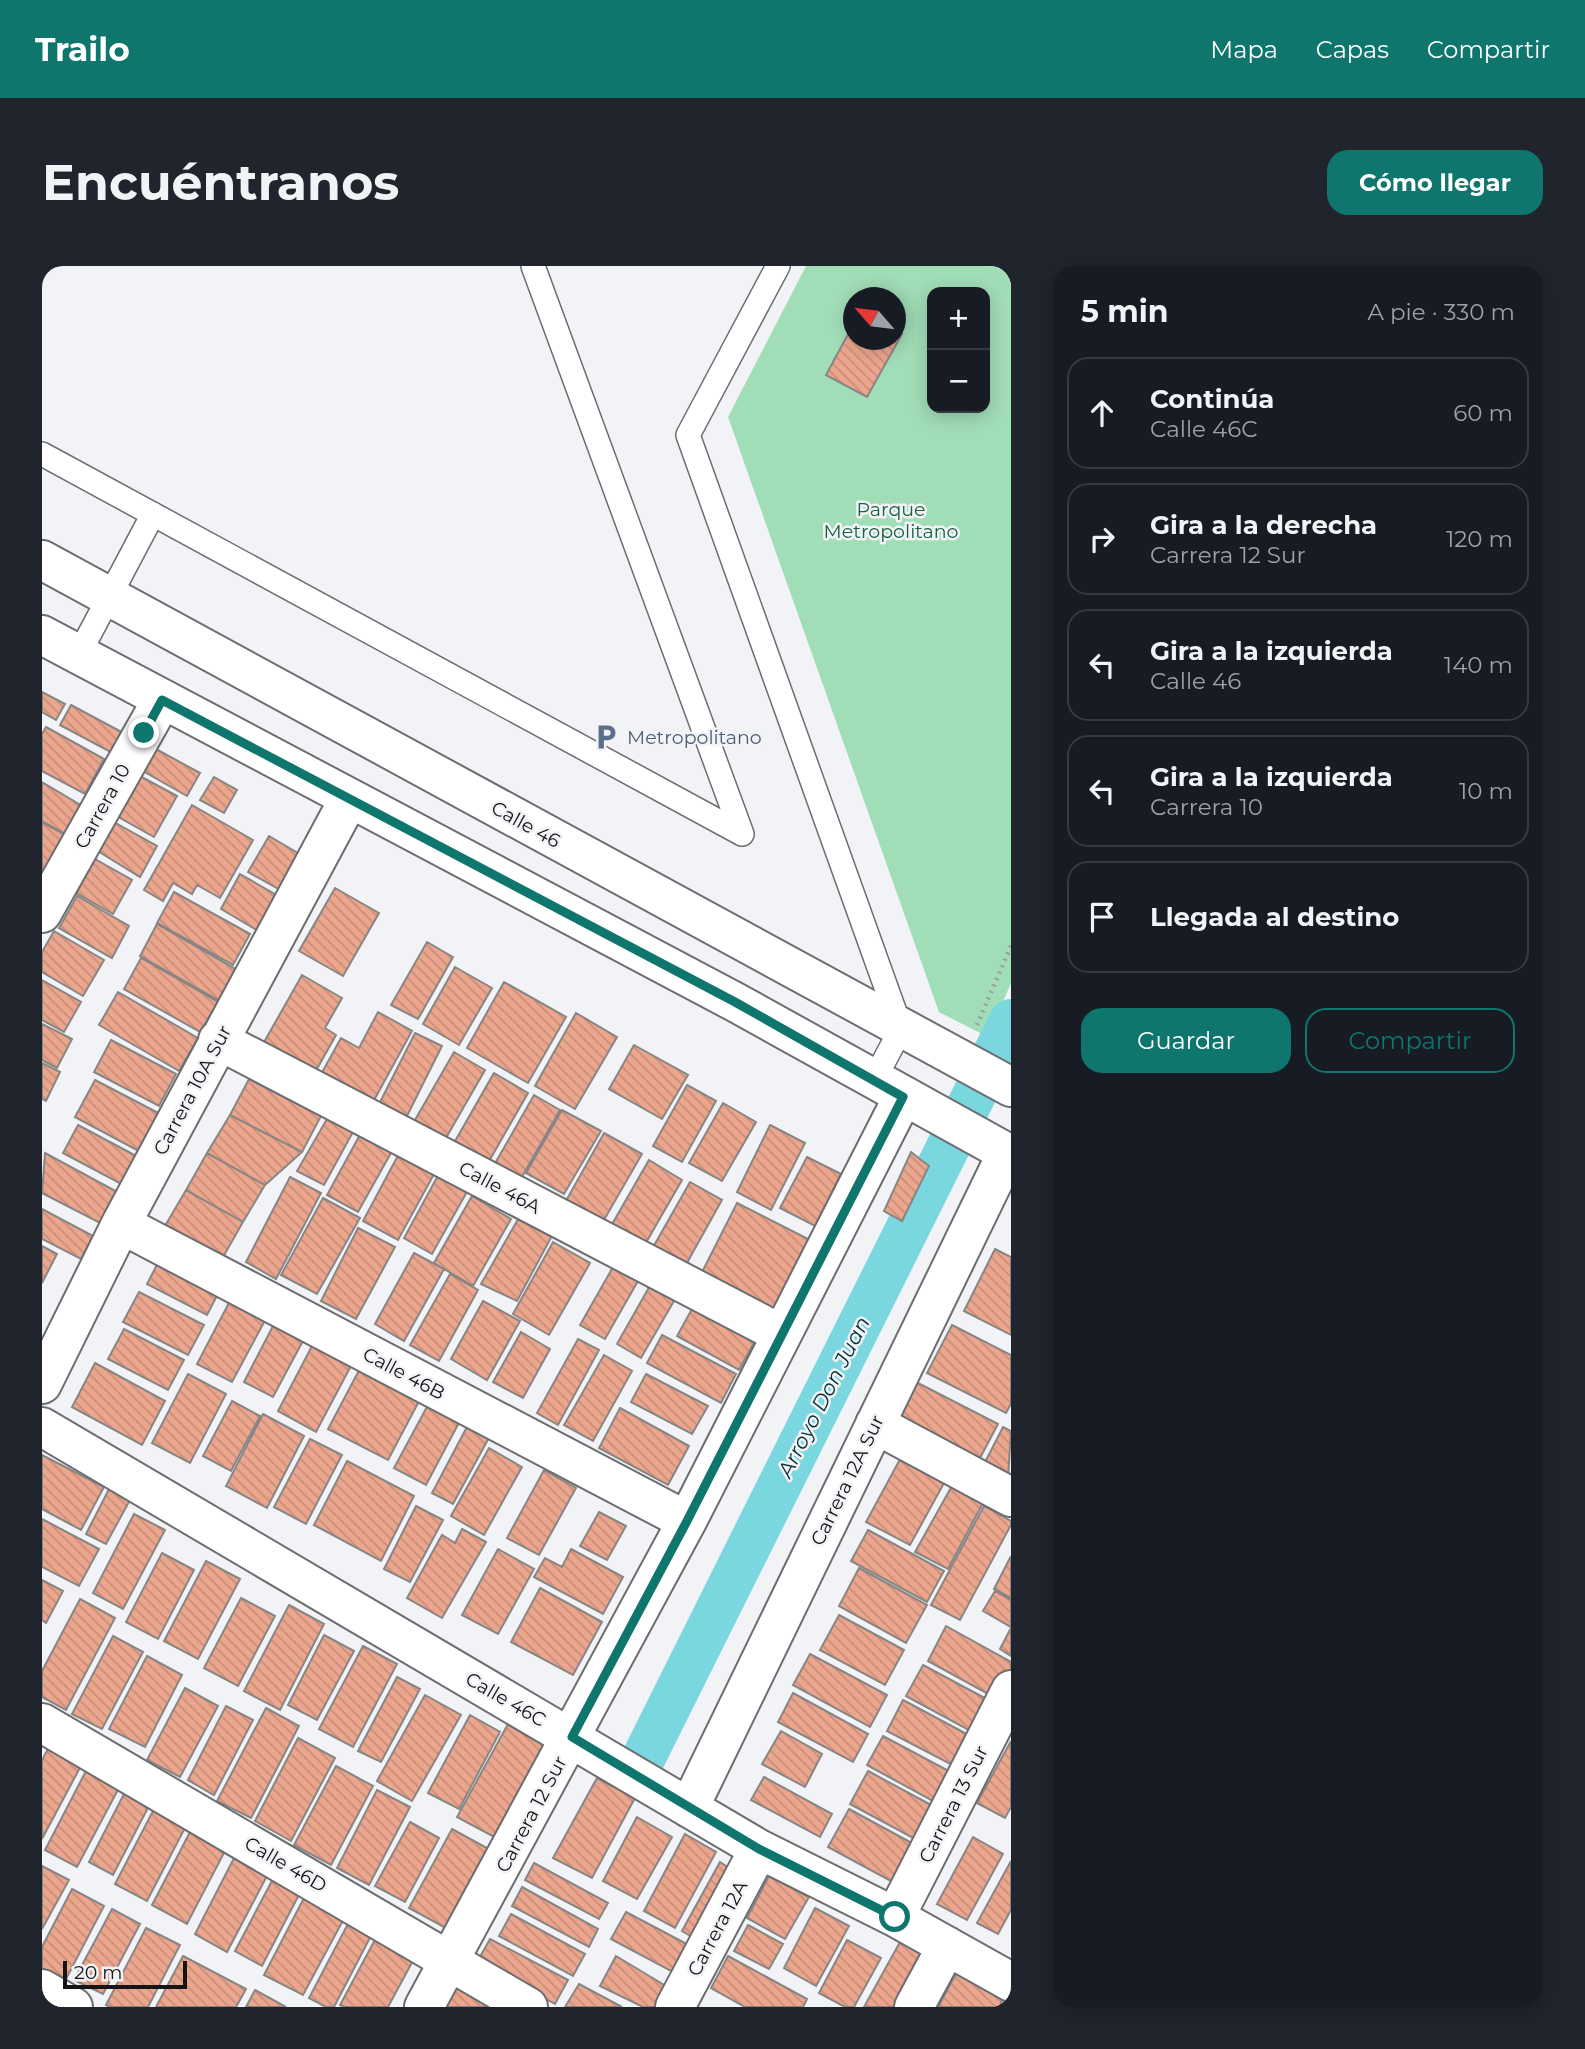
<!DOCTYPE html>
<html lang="es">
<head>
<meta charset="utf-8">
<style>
	:root { --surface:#171b24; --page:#20242c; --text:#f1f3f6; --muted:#9ea1a6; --line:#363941; --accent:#0f766e }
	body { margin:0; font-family:Montserrat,sans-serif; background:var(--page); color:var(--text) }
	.controls { position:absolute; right:21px; top:21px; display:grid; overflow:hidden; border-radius:14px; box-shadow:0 4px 18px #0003 }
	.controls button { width:63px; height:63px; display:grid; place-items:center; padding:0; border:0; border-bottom:2px solid var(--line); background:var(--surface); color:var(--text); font:35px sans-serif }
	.compass { position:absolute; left:801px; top:21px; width:63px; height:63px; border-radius:50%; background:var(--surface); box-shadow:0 4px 18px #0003; rotate:298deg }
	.scale { position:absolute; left:21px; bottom:18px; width:124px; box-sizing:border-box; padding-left:7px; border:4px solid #151516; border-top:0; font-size:19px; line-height:24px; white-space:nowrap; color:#151516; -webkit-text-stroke:5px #f2f3f6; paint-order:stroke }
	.stop { position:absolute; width:21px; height:21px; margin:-16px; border:5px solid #0f766e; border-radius:50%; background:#fff }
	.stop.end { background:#0f766e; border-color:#fff; box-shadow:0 2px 7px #0008 }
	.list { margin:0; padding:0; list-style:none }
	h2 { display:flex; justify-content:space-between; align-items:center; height:91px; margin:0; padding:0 28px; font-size:30px }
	h2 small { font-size:23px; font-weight:400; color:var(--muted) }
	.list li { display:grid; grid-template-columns:46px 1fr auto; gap:21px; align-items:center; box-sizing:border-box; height:112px; margin:0 14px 14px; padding:0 14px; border:2px solid var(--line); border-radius:21px }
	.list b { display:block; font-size:26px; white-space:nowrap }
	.list p { margin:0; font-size:23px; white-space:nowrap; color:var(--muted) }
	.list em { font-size:23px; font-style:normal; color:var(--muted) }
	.actions { display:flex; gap:14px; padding:21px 28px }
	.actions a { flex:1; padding:16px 0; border:2px solid var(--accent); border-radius:21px; text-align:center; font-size:24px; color:var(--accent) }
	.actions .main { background:var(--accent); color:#fff }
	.icon { flex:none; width:38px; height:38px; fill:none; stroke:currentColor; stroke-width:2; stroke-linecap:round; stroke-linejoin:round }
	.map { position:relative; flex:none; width:969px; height:1741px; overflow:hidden; border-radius:21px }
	header { display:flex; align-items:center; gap:42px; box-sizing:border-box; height:98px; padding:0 35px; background:var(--accent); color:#fff }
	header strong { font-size:33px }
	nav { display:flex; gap:38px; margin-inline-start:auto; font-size:24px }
	.intro { display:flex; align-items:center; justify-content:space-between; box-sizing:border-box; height:168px; padding:0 42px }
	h1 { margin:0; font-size:49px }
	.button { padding:18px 32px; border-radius:21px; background:var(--accent); color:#fff; font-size:24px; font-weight:700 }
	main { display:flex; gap:42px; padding:0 42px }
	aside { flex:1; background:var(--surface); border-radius:21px; box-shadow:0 4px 18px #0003 }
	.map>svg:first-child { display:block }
	.green { fill:#a1ddb7; fill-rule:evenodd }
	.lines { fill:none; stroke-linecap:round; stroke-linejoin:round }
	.canal { stroke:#7ad7e0; stroke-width:44 }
	.building { fill:url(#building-back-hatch); stroke:#888584; stroke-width:2 }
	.lane-casing { stroke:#6c6d70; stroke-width:26 }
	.street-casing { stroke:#6c6d70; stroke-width:42 }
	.secondary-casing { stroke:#6c6d70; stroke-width:42 }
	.path { stroke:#9e9fa1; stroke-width:4.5; stroke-dasharray:2 5; stroke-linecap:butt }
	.lane { stroke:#fff; stroke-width:23 }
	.street { stroke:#fff; stroke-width:38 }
	.secondary { stroke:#fff; stroke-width:38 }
	.route { stroke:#0f766e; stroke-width:9 }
	.labels { text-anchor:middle; stroke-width:5; stroke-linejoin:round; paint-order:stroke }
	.park-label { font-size:19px; fill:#19643d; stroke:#f2f3f6 }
	.service-label { font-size:19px; fill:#4e5e75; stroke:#f2f3f6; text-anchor:start }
	.street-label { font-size:19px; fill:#151516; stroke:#f2f3f6 }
	.water-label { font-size:21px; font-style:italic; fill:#023135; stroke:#f2f3f6 }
</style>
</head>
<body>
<header>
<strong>Trailo</strong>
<nav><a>Mapa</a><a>Capas</a><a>Compartir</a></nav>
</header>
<div class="intro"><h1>Encuéntranos</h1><a class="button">Cómo llegar</a></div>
<main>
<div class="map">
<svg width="969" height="1741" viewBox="0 0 969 1741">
	<defs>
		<pattern id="building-back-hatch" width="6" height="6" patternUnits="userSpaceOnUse" patternTransform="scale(1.75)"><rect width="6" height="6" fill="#eba68d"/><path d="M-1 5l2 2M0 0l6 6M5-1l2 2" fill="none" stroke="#c98e79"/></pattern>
	</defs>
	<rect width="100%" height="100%" fill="#f2f3f6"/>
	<path class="green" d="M764,0H969V717L946,771L897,746L686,151ZM890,26H943V142H890ZM811,32H853V74H811Z"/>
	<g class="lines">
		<path class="canal" d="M594,1507L969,755"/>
	</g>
	<path class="building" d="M811,59V74H853V65L860,68L825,131L784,109Z
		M0,426L23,438L14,454L0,446Z
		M29,439L87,470L76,490L18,459Z
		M4,461L62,493L43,528L0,505V468Z
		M112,482L158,507L145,530L99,504Z
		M96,509L135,530L112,571L73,549Z
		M172,511L195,524L182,547L158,534Z
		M0,516L42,541L25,569L0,555Z
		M150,539L211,574L178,632L155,619L150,628L131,617L121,635L102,624Z
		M70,555L115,580L98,611L54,584Z
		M0,556L25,570L5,606L0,604Z
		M227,570L261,590L240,625L206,606Z
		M53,593L90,614L71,648L34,627Z
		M198,608L238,631L218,666L179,643Z
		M293,622L337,647L301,710L257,685Z
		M132,626L208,668L191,699L115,657Z
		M35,630L87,660L70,692L17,662Z
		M115,658L195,704L178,735L98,690Z
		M12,665L62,694L41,730L0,706V686Z
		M385,676L411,691L376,753L349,739Z
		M99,692L176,736L158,766L82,723Z
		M413,701L450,722L417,779L381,758Z
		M260,709L300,732L283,762L294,769L272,808L221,778Z
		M0,714L39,736L22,766L0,754Z
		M462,716L524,751L486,817L425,782Z
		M76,726L156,772L137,805L57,759Z
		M336,746L370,765L330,838L278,810L299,772L317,782Z
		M534,747L575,771L533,843L493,820Z
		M0,758L30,773L15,802L0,794Z
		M373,767L400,780L363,854L336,840Z
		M69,774L134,808L117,840L52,806Z
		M592,779L646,809L620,853L567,823Z
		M412,786L443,804L400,879L369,861Z
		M0,797L18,806L4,835L0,833Z
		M452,807L486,827L442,904L408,884Z
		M207,813L279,850L260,886L188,849Z
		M53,814L124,851L104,889L33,851Z
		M645,819L674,835L640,896L611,880Z
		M492,829L518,844L477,916L451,901Z
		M681,837L714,856L680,915L647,897Z
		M520,844L559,865L522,928L484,907Z
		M188,849L260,886L223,919L165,887Z
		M285,853L311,866L282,919L255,905Z
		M36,859L98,892L83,920L21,887Z
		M728,859L763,877L729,944L695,926Z
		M319,867L350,885L316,946L285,929Z
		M562,867L600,888L558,961L521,940Z
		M361,880L397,899L356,974L321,955Z
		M869,886L887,900L860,955L842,945Z
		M3,887L77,927L60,958L0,927Z
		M165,887L223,919L201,956L144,924Z
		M765,891L799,908L773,960L738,942Z
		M607,894L640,914L598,987L565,967Z
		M400,902L430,917L390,988L362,972Z
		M248,911L279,927L234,1013L204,996Z
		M648,916L680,934L641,1004L609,985Z
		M144,924L201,956L180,993L123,960Z
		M430,930L469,953L431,1020L392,997Z
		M281,932L318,952L275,1028L239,1009Z
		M695,937L768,974L728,1053L655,1016Z
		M0,943L51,970L39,993L0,973Z
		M479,948L512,966L475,1035L439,1018Z
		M316,962L353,981L314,1053L279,1035Z
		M511,976L548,997L507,1069L471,1048Z
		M0,980L15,988L0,1017Z
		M953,983L969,991V1069L922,1045Z
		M372,987L402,1003L362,1075L333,1058Z
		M120,989L180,1020L165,1049L105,1018Z
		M575,994L600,1008L563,1073L538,1059Z
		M408,1008L436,1024L397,1095L368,1079Z
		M610,1016L635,1030L599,1092L575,1078Z
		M97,1026L162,1059L146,1089L81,1056Z
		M191,1029L227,1047L190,1116L155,1098Z
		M655,1034L717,1068L697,1104L635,1070Z
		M441,1035L478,1055L445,1114L409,1093Z
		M232,1058L262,1073L231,1131L202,1116Z
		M910,1059L969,1089V1138L964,1147L885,1107Z
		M82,1063L142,1094L126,1124L66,1093Z
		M479,1066L508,1083L481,1132L451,1116Z
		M620,1069L694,1108L679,1137L605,1097Z
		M536,1073L557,1084L516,1159L495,1147Z
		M271,1078L310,1098L274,1166L236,1145Z
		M562,1089L590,1105L551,1175L522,1159Z
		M324,1091L384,1122L346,1194L286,1163Z
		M53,1097L123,1135L100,1179L30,1141Z
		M146,1108L184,1128L148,1197L110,1177Z
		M604,1108L666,1140L650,1168L589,1136Z
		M874,1116L956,1158L936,1196L854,1155Z
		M190,1135L218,1150L189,1205L161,1190Z
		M387,1137L419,1153L384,1219L352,1202Z
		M578,1142L647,1180L626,1219L557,1182Z
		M221,1148L262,1170L225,1242L184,1220Z
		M427,1157L449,1168L411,1238L390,1227Z
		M961,1161L969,1165L966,1213L941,1200Z
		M268,1173L300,1189L264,1258L232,1241Z
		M447,1182L480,1201L442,1269L409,1250Z
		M863,1184L907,1208L868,1279L824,1256Z
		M0,1189L62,1221L39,1264L0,1243Z
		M305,1195L372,1230L339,1295L272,1259Z
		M502,1204L534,1222L497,1289L465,1272Z
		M911,1218L942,1235L906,1303L873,1286Z
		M67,1223L88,1234L64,1278L44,1268Z
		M374,1240L401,1254L368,1316L342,1303Z
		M942,1240L969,1255V1259L918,1354L889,1339Z
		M557,1246L584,1260L565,1294L538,1280Z
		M92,1248L123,1264L81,1343L51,1327Z
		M0,1253L57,1283L37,1320L0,1301Z
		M420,1263L444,1276L400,1352L365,1332L400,1269L413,1277Z
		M826,1264L902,1305L885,1336L809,1295Z
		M456,1283L492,1303L456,1368L420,1349Z
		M529,1283L581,1311L561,1348L492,1311L503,1292L520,1301Z
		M120,1287L152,1304L116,1373L84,1356Z
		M969,1290V1332L952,1323Z
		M164,1295L198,1313L156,1393L122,1375Z
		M817,1302L885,1339L864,1377L797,1340Z
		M0,1314L21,1325L4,1357L0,1354Z
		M498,1322L560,1356L531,1409L469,1376Z
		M953,1325L969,1334V1361L941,1345Z
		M199,1332L233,1350L196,1420L162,1402Z
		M38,1333L73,1352L24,1444L0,1431V1405Z
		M247,1339L282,1358L238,1444L202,1425Z
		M797,1349L862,1384L843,1419L778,1384Z
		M904,1360L969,1396V1413L957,1434L886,1395Z
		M969,1362V1390L958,1383Z
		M282,1369L312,1385L275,1454L246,1439Z
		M71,1370L101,1386L60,1463L30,1448Z
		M321,1380L355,1398L311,1481L277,1463Z
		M768,1388L845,1429L828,1461L751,1419Z
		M105,1390L140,1409L103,1481L67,1463Z
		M881,1399L952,1437L934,1468L864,1430Z
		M355,1411L378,1423L339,1496L316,1485Z
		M143,1422L176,1440L138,1511L105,1494Z
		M751,1427L826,1468L811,1496L736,1456Z
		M383,1429L419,1449L370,1535L335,1515Z
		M861,1434L934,1473L918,1503L845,1465Z
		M184,1440L211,1454L172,1529L146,1514Z
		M224,1442L257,1460L209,1552L175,1535Z
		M428,1449L458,1466L417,1543L386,1527Z
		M466,1458L517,1485L467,1579L415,1551Z
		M739,1465L780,1488L763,1521L720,1498Z
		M841,1470L916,1510L900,1540L825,1499Z
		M256,1472L293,1492L249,1575L213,1555Z
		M969,1475V1541L963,1552L935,1537Z
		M8,1479L41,1496L0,1573V1494Z
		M294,1500L331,1520L289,1599L252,1579Z
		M45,1503L78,1520L35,1601L3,1584Z
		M826,1505L904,1547L886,1580L808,1538Z
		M722,1511L790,1548L778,1571L709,1534Z
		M555,1512L593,1532L550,1612L511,1592Z
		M84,1524L109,1536L71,1609L47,1596Z
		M335,1524L368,1541L327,1619L295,1602Z
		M112,1543L144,1560L105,1635L73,1618Z
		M807,1543L879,1582L858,1620L786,1581Z
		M595,1551L630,1571L595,1633L561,1615Z
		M368,1556L397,1572L363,1636L333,1620Z
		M410,1563L454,1587L411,1666L367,1642Z
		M149,1564L184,1583L145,1658L110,1639Z
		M643,1568L674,1586L633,1662L602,1645Z
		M931,1571L961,1588L925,1654L895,1638Z
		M193,1590L226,1608L185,1686L153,1668Z
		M969,1595V1644L956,1668L935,1657Z
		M678,1596L698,1609L662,1678L640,1665Z
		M492,1597L566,1637L557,1653L483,1614Z
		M0,1600L27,1614L0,1663Z
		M234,1607L261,1621L220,1700L193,1685Z
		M727,1610L767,1631L743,1673L705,1652Z
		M480,1621L556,1663L547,1681L470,1640Z
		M30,1623L62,1640L23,1715L0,1703V1681Z
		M265,1626L305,1647L261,1729L222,1709Z
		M773,1642L807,1660L774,1720L742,1702Z
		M70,1643L98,1658L61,1728L32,1714Z
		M584,1646L658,1685L644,1713L569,1673Z
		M469,1648L543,1688L531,1710L457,1670Z
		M309,1652L332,1664L292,1741H284L267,1732Z
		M706,1659L741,1678L727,1703L692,1685Z
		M104,1662L138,1679L106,1741H68L64,1739Z
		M335,1670L373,1691L346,1741H302L298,1739Z
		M448,1673L526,1714L513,1738L435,1696Z
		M805,1674L839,1692L812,1741H803L777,1727Z
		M858,1676L888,1692L861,1741H822Z
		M141,1690L204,1723L194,1741H114Z
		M574,1690L634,1726L626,1741H601L558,1720Z
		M686,1690L765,1733L761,1741H703L669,1722Z
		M915,1706L962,1731L957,1741H896Z
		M417,1716L464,1741H403Z
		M537,1718L580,1741H523Z
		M213,1724L244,1741H204Z"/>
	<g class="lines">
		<defs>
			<path id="lane" d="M491,0L700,568
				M736,0L646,169L859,763L832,814
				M0,188L700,568
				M37,388L111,248"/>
			<path id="street" d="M0,647L120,434
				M176,774L739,1068
				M79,958L645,1255
				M0,1118L79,958L307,533
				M833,1158L969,1231
				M0,1161L717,1583L853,1651L969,1716
				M0,1457L486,1741
				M647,1542L965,887
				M853,1651L969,1424
				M0,1723L31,1741
				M382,1741L645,1255L861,831
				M633,1741L717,1583
				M872,1741L905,1680"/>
			<path id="secondary" d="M0,294L969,821
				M0,369L693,736L969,889"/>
		</defs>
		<use href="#lane" class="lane-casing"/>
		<use href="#street" class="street-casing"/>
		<use href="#secondary" class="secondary-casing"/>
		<path class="path" d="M935,759L969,680"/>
		<use href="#lane" class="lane"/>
		<use href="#street" class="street"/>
		<use href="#secondary" class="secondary"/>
	</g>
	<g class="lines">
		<path class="route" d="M102,467L120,434L693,736L861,831L645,1255L530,1471L717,1583L853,1651"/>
	</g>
	<defs>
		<symbol id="parking-bare" viewBox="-9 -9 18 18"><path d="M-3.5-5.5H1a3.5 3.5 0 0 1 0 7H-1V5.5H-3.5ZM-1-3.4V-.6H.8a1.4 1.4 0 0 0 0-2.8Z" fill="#5c6f8a" stroke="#f2f3f6" stroke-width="2.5" paint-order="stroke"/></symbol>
	</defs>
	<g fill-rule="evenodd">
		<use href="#parking-bare" x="545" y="452" width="38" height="38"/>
	</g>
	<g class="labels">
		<g class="park-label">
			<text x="849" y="250">Parque<tspan x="849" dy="22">Metropolitano</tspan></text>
		</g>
		<g class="service-label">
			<text x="585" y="478">Metropolitano</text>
		</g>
		<g class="street-label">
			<text transform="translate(60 540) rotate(-61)" y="7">Carrera 10</text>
			<text transform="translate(484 558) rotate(29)" y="7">Calle 46</text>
			<text transform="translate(150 824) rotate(-62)" y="7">Carrera 10A Sur</text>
			<text transform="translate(458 921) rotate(28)" y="7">Calle 46A</text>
			<text transform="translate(362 1107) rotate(28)" y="7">Calle 46B</text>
			<text transform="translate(805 1214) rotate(-64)" y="7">Carrera 12A Sur</text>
			<text transform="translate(464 1433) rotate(30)" y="7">Calle 46C</text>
			<text transform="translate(911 1538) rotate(-63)" y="7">Carrera 13 Sur</text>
			<text transform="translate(489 1548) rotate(-62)" y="7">Carrera 12 Sur</text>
			<text transform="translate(244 1598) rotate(30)" y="7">Calle 46D</text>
			<text transform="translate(675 1662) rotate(-62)" y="7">Carrera 12A</text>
		</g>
		<g class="water-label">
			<text transform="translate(782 1131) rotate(-63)" y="7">Arroyo Don Juan</text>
		</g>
	</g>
</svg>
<div class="controls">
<button>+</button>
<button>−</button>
</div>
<svg class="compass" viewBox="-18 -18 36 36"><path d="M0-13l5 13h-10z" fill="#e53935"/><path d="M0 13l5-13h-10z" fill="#9ea1a6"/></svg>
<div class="scale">20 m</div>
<div class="stop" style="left:853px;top:1651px"></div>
<div class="stop end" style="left:102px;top:467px"></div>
</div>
<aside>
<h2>5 min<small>A pie · 330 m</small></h2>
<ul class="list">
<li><svg class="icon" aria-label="ahead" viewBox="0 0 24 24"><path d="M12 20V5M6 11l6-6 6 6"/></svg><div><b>Continúa</b><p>Calle 46C</p></div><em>60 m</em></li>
<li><svg class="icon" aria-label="right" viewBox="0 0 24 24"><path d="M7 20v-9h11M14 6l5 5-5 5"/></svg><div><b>Gira a la derecha</b><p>Carrera 12 Sur</p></div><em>120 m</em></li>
<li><svg class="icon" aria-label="left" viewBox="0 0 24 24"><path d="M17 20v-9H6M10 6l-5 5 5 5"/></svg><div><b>Gira a la izquierda</b><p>Calle 46</p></div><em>140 m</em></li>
<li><svg class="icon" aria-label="left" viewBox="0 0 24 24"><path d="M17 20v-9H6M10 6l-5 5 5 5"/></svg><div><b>Gira a la izquierda</b><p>Carrera 10</p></div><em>10 m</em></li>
<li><svg class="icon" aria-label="arrive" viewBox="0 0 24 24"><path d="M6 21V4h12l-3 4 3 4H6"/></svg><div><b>Llegada al destino</b></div></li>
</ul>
<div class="actions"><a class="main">Guardar</a><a>Compartir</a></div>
</aside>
</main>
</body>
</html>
